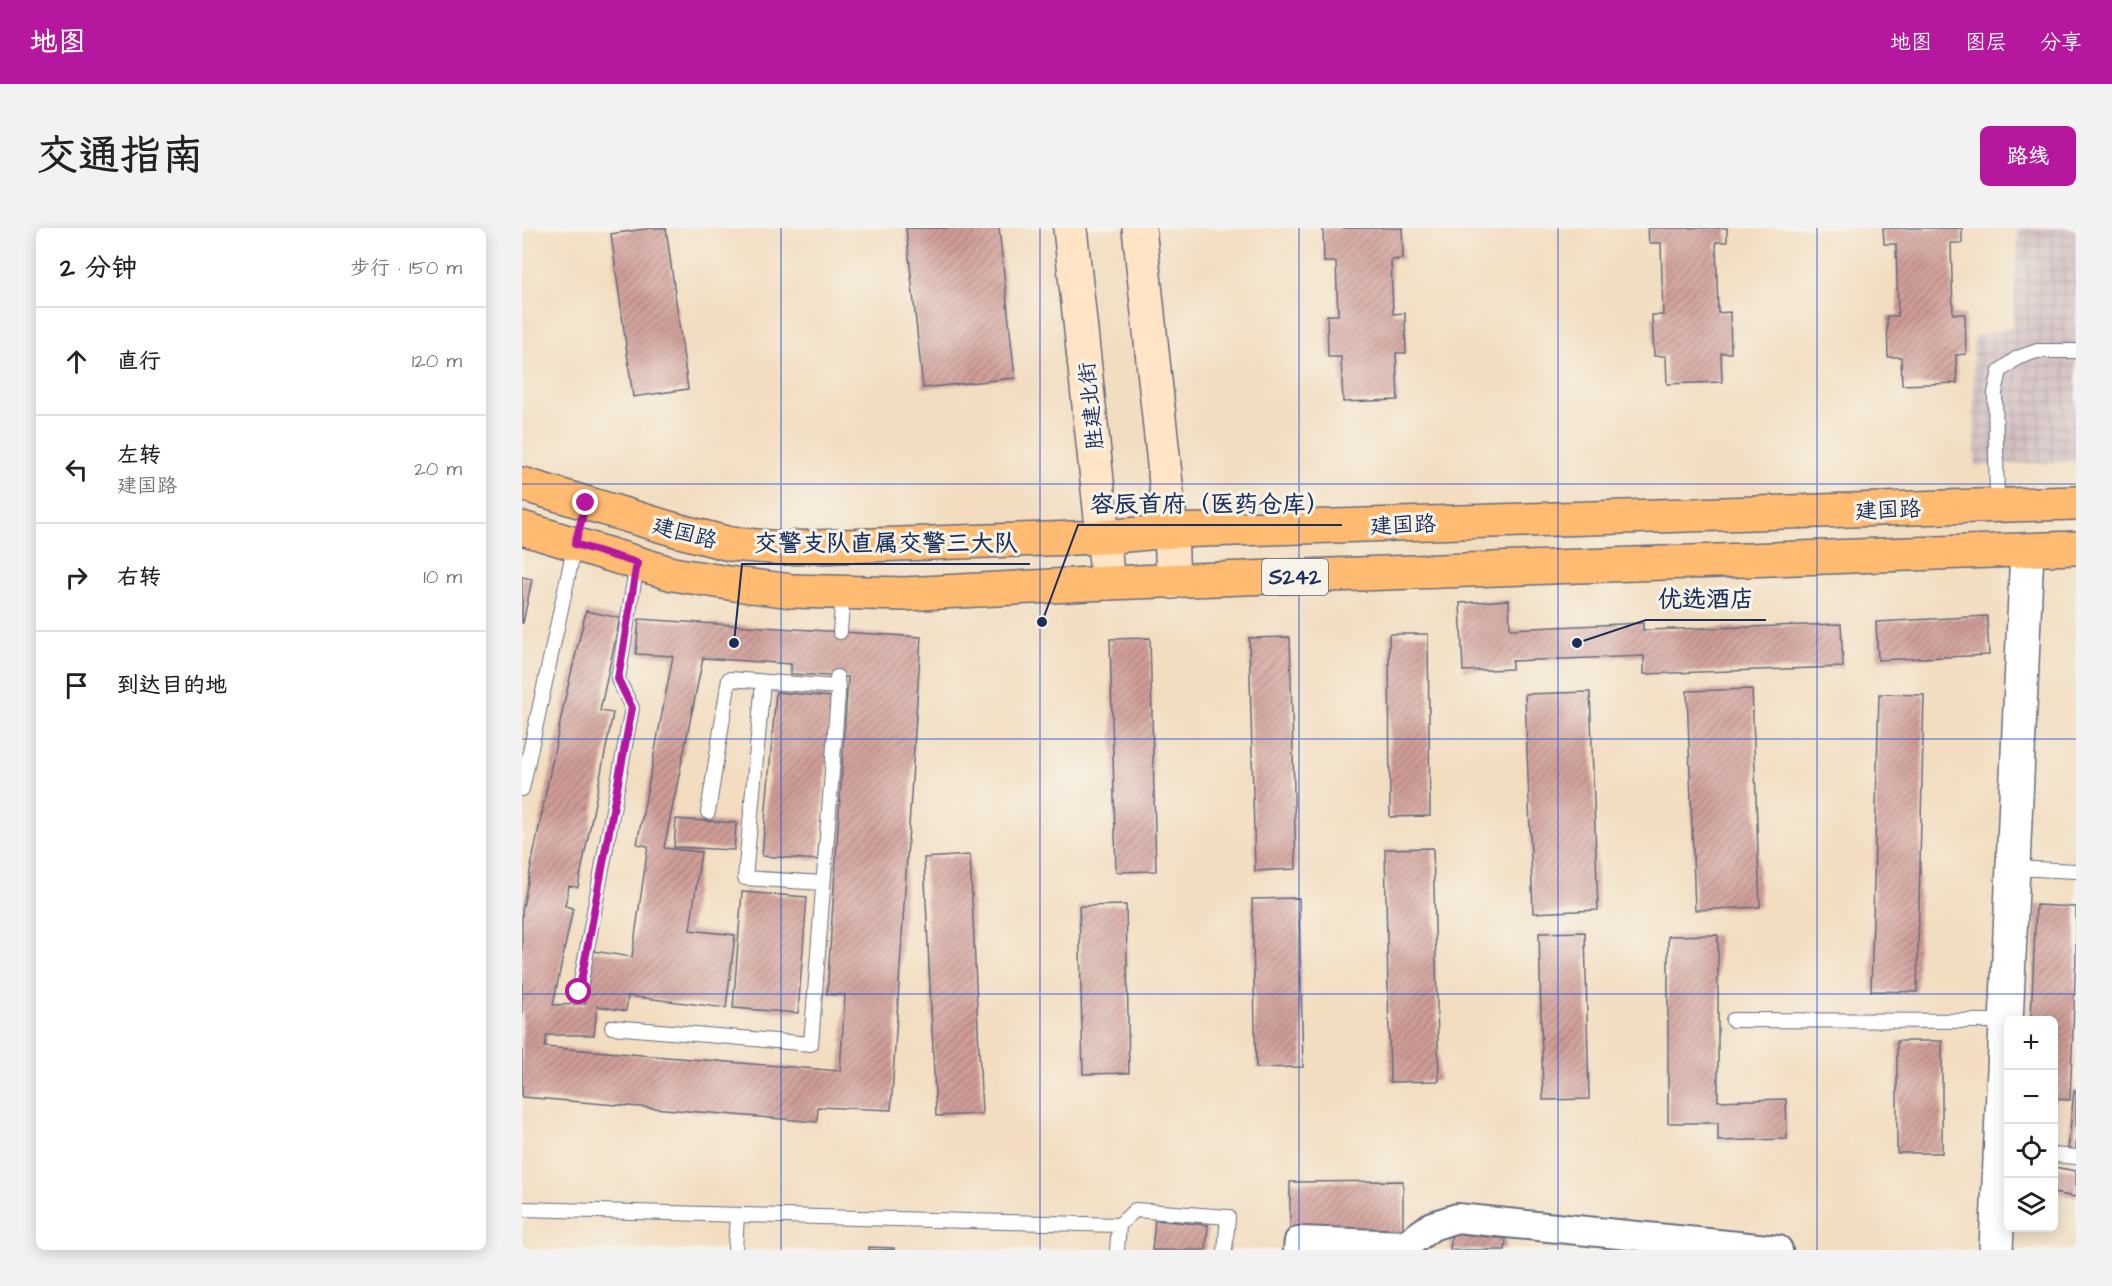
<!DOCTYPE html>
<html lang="zh">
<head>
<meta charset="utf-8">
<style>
	:root { --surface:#fff; --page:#f2f2f2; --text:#222; --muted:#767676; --line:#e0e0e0; --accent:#b5179e }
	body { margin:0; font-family:"Architects Daughter","LXGW WenKai TC",sans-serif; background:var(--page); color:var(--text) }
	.controls { position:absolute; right:18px; bottom:18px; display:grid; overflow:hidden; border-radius:9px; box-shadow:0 3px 15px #0003 }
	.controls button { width:54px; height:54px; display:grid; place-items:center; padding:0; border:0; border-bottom:2px solid var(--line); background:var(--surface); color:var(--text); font:30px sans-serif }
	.stop { position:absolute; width:18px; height:18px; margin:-14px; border:4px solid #b5179e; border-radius:50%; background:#fff }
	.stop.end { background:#b5179e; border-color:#fff; box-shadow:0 2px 6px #0008 }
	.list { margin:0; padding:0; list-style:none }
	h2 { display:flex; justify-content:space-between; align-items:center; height:78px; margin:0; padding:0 24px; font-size:26px }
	h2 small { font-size:20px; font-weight:400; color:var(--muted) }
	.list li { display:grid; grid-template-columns:39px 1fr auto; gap:18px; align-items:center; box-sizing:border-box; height:108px; padding:0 24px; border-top:2px solid var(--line) }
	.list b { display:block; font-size:22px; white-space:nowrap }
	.list p { margin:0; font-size:20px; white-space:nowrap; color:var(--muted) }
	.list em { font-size:20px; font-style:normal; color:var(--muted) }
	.icon { flex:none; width:33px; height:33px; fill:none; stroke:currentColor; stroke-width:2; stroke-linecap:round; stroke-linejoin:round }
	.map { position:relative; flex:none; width:1554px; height:1022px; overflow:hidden; border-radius:9px }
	header { display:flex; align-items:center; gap:36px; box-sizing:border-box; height:84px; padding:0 30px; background:var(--accent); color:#fff }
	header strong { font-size:28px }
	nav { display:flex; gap:33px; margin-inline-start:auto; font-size:21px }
	.intro { display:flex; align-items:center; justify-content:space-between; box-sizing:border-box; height:144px; padding:0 36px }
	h1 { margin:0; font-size:42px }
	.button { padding:15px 27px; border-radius:9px; background:var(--accent); color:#fff; font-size:21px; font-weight:700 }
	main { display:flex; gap:36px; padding:0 36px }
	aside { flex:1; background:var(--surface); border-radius:9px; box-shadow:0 3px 15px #0003 }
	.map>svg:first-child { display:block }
	.industrial { fill:url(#industrial-grid) }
	.building { fill:url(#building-hatch); fill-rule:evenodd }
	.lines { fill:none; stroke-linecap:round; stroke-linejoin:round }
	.service-casing { stroke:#666c80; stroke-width:16 }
	.minor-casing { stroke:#666c80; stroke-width:32 }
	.tertiary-casing { stroke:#666c80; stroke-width:36 }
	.secondary-casing { stroke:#666c80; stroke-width:36 }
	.primary-casing { stroke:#666c80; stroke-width:36 }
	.service { stroke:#fff; stroke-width:14 }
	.minor { stroke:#fff; stroke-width:28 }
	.tertiary { stroke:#fff; stroke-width:33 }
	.secondary { stroke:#ffe4c6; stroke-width:33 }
	.primary { stroke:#ffbb71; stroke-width:33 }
	.route { stroke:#b5179e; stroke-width:8 }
	.grid { fill:none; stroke:#1d4ed8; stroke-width:1.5; stroke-opacity:0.55 }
	.labels { text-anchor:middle; stroke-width:6; stroke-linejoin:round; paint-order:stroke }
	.shield { fill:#f7f3e8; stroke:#5d6a87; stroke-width:1.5 }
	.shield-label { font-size:21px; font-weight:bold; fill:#1b2f5e }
	.street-label { font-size:22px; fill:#1b2f5e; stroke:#f7f3e8 }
	.leader { fill:none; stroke:#1b2f5e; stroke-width:2 }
	.callout-dot { fill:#1b2f5e; stroke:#f7f3e8; stroke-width:2 }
	.callout-label { font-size:24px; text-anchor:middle; font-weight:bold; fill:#1b2f5e; stroke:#f7f3e8; stroke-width:6; stroke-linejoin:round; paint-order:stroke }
</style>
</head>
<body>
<header>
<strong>地图</strong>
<nav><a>地图</a><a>图层</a><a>分享</a></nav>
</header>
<div class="intro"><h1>交通指南</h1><a class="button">路线</a></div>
<main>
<aside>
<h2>2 分钟<small>步行 · 150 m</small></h2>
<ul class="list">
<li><svg class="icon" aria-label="ahead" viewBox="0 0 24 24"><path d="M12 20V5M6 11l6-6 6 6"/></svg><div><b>直行</b></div><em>120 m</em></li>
<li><svg class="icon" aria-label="left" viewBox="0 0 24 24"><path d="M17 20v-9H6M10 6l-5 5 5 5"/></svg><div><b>左转</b><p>建国路</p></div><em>20 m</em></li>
<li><svg class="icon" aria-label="right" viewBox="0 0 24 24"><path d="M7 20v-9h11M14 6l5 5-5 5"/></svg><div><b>右转</b></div><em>10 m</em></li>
<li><svg class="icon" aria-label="arrive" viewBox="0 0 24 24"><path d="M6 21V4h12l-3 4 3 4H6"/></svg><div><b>到达目的地</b></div></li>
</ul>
</aside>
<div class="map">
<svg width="1554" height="1022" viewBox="0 0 1554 1022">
	<defs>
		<pattern id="industrial-grid" width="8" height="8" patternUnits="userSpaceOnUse" patternTransform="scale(1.5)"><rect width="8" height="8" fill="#d2bfc1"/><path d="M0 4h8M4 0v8" fill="none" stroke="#b4a4a8"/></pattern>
		<pattern id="building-hatch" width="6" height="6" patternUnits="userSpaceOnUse" patternTransform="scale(1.5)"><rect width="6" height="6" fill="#d09d97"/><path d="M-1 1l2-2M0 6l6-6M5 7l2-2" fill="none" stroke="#a8807e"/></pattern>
	</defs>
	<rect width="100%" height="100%" fill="#f7f3e8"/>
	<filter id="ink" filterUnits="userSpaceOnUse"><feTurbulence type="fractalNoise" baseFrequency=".0167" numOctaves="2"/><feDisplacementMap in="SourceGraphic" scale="12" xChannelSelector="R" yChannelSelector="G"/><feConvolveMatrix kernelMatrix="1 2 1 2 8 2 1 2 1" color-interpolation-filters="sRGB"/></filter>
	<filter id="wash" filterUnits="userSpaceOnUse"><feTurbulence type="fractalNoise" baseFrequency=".008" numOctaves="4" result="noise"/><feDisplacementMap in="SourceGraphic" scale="24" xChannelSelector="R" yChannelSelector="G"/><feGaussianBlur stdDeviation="1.35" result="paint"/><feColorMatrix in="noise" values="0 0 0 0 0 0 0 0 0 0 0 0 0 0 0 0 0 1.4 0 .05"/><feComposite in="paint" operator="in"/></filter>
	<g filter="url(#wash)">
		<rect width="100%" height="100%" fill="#f2ddc0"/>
		<path class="industrial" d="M1497,0H1554V233L1453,238L1451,109L1491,100Z"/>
		<g id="blocks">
			<path class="building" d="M130,0H144L166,161L111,169L89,6Z
				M384,0H477L493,150L401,160Z
				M801,0H880L881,31L869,32L871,86L883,85L884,125H874L876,172L821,174L819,129H806L805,87H816L814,34H802Z
				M1126,0H1205V14H1194L1196,85L1208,84L1209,125H1199L1200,154L1145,156L1144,128H1132L1130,87H1141L1139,15H1127Z
				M1361,0H1440V15H1429L1431,86H1443L1444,126L1434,127L1435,155L1380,157L1379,129H1366L1365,88H1376L1374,16H1362Z
				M0,349L10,351L1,395H0Z
				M987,372L988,401L1121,395V402L1319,396L1321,439L1122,446V428L990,433V441L941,443L938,375Z
				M64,383L98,390L78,483L91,485L56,659L47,658L43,678L51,680L31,777L63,776L71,723L110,729L126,618L115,616L151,428L114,426L117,391L399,409L369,882L296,879L295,894L0,869V683L42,475ZM181,430L269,436V446L326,449L305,766L323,767L318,843L23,819L25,807H72L75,778L104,783L106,768L204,780L213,707L168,702L179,624L142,620Z
				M1465,388L1467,427L1356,432L1354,394Z
				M867,406H906L908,588L868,589Z
				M768,409L774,641L733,643L727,410Z
				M628,410L634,643L594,644L588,411Z
				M1230,461L1238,679L1173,682L1165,463Z
				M254,464L310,469L296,632L240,628Z
				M1068,464L1076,682L1011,685L1003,466Z
				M1357,466L1402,467L1395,764L1349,763Z
				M154,591L214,595L212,622L152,619Z
				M911,620L917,853L868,854L863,621Z
				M448,627L460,886L414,888L402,630Z
				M220,664L285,669L276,785L211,780Z
				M777,670L781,839L734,840L730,671Z
				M604,677L607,845L561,846L557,678Z
				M1514,677L1554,679V729L1548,872L1532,871V792H1509Z
				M1063,704L1067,871L1021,872L1017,705Z
				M1196,707V873L1264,871L1265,911L1196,913V895H1146V708Z
				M1375,813H1420V925H1375Z
				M1552,862H1554V922H1546Z
				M1532,939L1554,943V969L1532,965Z
				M881,953V1009L768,1010V954Z
				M633,992L686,997L684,1022H630Z
				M930,1005L984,1011L983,1022H928Z
				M347,1019L372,1020V1022H347Z"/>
		</g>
	</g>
	<g filter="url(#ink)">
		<use href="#blocks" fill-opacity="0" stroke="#666c80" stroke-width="1.5"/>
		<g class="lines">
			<defs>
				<path id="service" d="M1475,277L1473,165L1478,143L1495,130L1515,123H1554
					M318,404L321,364
					M241,454L223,650L301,655
					M0,561L53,316
					M186,584L207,451L316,459
					M1491,640L1554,643
					M57,764L110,480L96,451L115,335
					M1211,792L1484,793
					M90,799L289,816L316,466L315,449
					M1532,927L1554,929
					M0,981L597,997L595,1022
					M597,997L613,982L706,989L703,1022
					M213,1022L215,987"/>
				<path id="minor" d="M776,1022L777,1013L884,1017
					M883,1022L884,1017L910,998L935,990L1256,1022"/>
				<path id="tertiary" d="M1474,1022L1505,322"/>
				<path id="secondary" d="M548,0L586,355
					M617,0L649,303L651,354"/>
				<path id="primary" d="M0,256L154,302L208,316L261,320L582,309L649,303L1554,275
					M0,300L151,346L213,356L270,363L382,366L586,355L1554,320"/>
			</defs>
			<use href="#service" class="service-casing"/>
			<use href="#minor" class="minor-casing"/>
			<use href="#tertiary" class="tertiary-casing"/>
			<use href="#secondary" class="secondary-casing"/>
			<use href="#primary" class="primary-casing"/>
			<use href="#service" class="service"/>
			<use href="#minor" class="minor"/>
			<use href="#tertiary" class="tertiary"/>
			<use href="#secondary" class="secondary"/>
			<use href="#primary" class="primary"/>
		</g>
	</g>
	<g class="lines" filter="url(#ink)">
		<path class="route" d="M57,764L110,480L96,451L115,335L53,316L64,275"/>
	</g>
	<path class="grid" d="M259,0V1022M518,0V1022M777,0V1022M1036,0V1022M1295,0V1022M0,256H1554M0,511H1554M0,766H1554"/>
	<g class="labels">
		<rect class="shield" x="740" y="331" width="66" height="36" rx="4.5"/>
		<g class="shield-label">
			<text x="773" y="356">S242</text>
		</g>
		<g class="street-label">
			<text transform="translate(568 178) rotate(-96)" y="8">胜建北街</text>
			<text transform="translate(1366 281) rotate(-2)" y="8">建国路</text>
			<text transform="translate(881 296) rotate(-2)" y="8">建国路</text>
			<text transform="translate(163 304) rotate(15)" y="8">建国路</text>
		</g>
	</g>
	<path class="leader" d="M520 394L556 297H820M212 415L220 336H508M1055 415L1124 392H1244"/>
	<g class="callout-dot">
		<circle cx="520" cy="394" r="6"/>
		<circle cx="212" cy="415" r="6"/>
		<circle cx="1055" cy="415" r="6"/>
	</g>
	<g class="callout-label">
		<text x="688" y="284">容辰首府（医药仓库）</text>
		<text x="364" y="323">交警支队直属交警三大队</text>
		<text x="1184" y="379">优选酒店</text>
	</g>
</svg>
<div class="controls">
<button>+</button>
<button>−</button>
<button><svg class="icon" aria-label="locate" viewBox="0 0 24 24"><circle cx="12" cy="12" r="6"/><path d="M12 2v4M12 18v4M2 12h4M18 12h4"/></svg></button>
<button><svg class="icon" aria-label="layers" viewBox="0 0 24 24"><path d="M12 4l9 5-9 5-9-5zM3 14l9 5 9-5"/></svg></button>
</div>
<div class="stop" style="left:57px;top:764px"></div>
<div class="stop end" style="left:64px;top:275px"></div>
</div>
</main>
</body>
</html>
